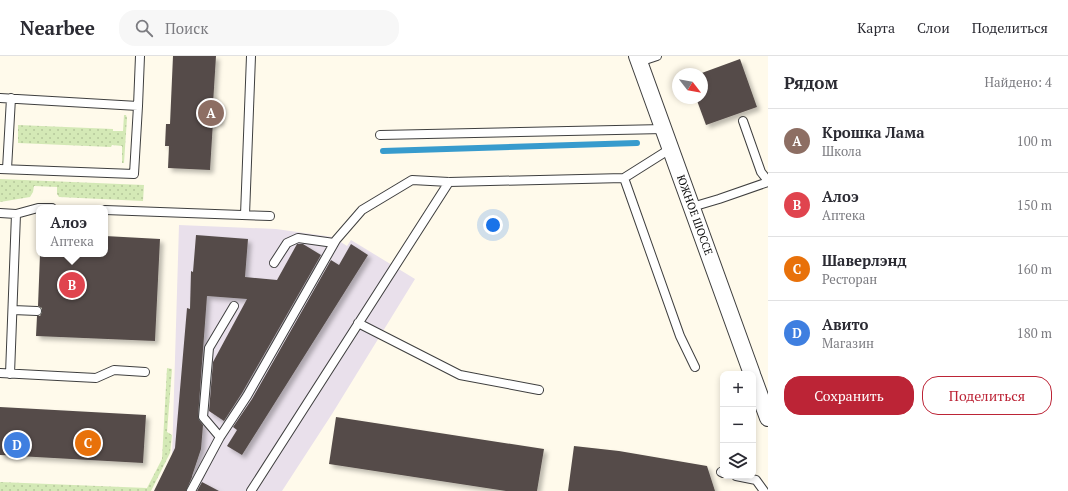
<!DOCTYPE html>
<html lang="ru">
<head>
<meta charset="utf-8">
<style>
	:root { --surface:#fff; --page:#f7f7f7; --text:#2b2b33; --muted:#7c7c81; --line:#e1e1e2; --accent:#bc2436 }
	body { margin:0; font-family:"PT Serif",serif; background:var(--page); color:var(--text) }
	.controls { position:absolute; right:12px; bottom:12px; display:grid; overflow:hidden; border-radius:8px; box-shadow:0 2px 6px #0003 }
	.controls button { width:36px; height:36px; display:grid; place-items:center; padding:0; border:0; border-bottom:1px solid var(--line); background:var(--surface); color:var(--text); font:20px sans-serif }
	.compass { position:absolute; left:672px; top:12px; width:36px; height:36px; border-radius:50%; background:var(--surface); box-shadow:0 2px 6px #0003; rotate:121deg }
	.you { position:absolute; left:493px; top:169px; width:14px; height:14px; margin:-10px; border:3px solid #fff; border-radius:50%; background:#1a73e8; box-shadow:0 0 0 6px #1a73e833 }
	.badge { display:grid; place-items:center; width:26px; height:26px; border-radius:50%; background:var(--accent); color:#fff; font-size:13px; font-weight:700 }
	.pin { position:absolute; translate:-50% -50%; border:2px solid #fff; box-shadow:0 1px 4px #0006 }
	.popup { position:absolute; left:36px; top:149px; width:72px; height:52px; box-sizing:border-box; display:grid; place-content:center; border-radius:8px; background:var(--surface); filter:drop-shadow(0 1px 3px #0005); font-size:13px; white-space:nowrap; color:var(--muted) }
	.popup b { font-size:15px; color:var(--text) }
	.popup::after { content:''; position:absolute; left:50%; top:100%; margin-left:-8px; border:8px solid transparent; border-top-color:var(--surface) }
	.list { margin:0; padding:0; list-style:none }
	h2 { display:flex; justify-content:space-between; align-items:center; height:52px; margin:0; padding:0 16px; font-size:17px }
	h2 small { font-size:13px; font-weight:400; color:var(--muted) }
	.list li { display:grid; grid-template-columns:26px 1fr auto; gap:12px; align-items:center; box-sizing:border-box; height:64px; padding:0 16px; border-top:1px solid var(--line) }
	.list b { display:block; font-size:15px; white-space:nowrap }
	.list p { margin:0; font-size:13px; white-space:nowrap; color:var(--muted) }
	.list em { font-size:13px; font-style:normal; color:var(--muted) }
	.actions { display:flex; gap:8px; padding:12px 16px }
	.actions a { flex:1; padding:9px 0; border:1px solid var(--accent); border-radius:16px; text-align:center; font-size:14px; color:var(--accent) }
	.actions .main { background:var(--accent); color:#fff }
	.icon { flex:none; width:22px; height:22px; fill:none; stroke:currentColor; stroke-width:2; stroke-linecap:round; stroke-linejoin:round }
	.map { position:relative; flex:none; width:768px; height:435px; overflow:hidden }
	header { display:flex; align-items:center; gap:24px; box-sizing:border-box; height:56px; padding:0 20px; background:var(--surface); border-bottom:1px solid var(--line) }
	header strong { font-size:19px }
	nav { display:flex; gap:22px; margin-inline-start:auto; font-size:14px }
	.search { width:280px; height:36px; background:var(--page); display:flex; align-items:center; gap:10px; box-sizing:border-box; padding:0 14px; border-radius:16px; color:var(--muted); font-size:15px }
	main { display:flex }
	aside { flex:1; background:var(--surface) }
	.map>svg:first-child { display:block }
	.industrial { fill:#e9e0eb }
	.grass { fill:url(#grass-dots) }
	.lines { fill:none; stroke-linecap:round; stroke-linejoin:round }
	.stream { stroke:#379bcd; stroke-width:6 }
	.building { fill:#554c49; filter:url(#shadow) }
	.service-casing { stroke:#3f3f3f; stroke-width:10 }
	.minor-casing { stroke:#3f3f3f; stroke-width:18 }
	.service { stroke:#fff; stroke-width:8 }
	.minor { stroke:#fff; stroke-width:16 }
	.labels { text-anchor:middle; stroke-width:4; stroke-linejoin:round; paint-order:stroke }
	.street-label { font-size:11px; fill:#0c0c0c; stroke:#fff }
</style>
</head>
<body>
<header>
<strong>Nearbee</strong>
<div class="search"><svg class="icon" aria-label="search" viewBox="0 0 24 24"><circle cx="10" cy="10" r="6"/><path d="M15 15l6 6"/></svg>Поиск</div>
<nav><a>Карта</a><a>Слои</a><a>Поделиться</a></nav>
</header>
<main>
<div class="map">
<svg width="768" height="435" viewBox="0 0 768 435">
	<defs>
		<pattern id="grass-dots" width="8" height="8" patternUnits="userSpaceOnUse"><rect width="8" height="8" fill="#d4e9b6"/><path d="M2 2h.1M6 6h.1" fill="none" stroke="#b5c79b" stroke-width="1.8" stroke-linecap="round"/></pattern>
		<filter id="shadow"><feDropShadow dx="3.5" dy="3.5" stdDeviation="2" flood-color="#0004"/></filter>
	</defs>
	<rect width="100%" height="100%" fill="#fffaeb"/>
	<path class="industrial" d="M179,169L276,173L333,181L347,190L351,184L415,223L332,358L282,435H154L172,403Z"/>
	<path class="grass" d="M124,59H126L127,62L124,107H122V90L112,89L111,91L18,87V69L113,73V75H123Z
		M0,123L144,129L143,145L59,141L57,138V131L34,130L33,136L30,141L0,146Z
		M167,312L172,313L167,376L172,379L170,397L151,435H0V426L147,432L162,403Z"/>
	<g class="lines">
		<path class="stream" d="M383,95L637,87"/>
	</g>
	<path class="building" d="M173,0H216L213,48H221L220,67L213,66L210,114L168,112L169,90H165L166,68H170Z
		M740,3L757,51L706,69L696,42H702V18H699Z
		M196,179L248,183L245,221L277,224L297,188H303L321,199L242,337L224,365L209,355L213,306L247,243L207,240L198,361L199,364L203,369L201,393L192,420V421L186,435H154L175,392L187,252L190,253L191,215L193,216Z
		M105,180L160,183L155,285L36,280L37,260H40L42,256V252L38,250L40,198H105Z
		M351,188L368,199L242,399L227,390L237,374L233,371L252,343L331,204L339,209Z
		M0,351L146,359L143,407L0,399Z
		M336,361L544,393L537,435H506L329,408Z
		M574,390L619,395L707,410L715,435H568Z
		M202,426L219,435H197Z"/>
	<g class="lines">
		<defs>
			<path id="service" d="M639,6L657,0
				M0,42L138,50L140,0
				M743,65L761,116L768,125
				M380,79L664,73
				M0,113L134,118L138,50
				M7,113L11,42
				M624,122L680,280L695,311
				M692,151L719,143L768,126
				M105,154L270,160
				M0,157L16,158L38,152H52
				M245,159L251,0
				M274,207L287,187L298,182L334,187
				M13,254L37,255
				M358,267L460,319L539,334
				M0,317L96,322L114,314L145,316
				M10,318L16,158
				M220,381L203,361L209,292L234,250
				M721,416L723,417
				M736,420L756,424L764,435
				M191,435L220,381L247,340L336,184L362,154L412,124L449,126L624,122L670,93
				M251,435L449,126"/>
			<path id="minor" d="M637,0L752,318
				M753,321L768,362"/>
		</defs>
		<use href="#service" class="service-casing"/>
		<use href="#minor" class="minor-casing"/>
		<use href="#service" class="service"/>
		<use href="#minor" class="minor"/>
	</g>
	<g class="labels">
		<g class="street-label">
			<text transform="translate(695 159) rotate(70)" y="4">ЮЖНОЕ ШОССЕ</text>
		</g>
	</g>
</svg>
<div class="controls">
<button>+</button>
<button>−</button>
<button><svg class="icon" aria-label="layers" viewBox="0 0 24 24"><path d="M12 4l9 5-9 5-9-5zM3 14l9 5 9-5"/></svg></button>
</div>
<svg class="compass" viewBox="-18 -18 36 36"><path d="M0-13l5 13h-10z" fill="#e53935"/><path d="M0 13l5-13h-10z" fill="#7c7c81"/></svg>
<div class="you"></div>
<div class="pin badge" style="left:211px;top:57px;background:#8d6e63">A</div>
<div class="pin badge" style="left:72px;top:229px;background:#e0444e">B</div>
<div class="popup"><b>Алоэ</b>Аптека</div>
<div class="pin badge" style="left:88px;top:387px;background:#e8710a">C</div>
<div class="pin badge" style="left:17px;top:389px;background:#3f7fe0">D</div>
</div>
<aside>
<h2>Рядом<small>Найдено: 4</small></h2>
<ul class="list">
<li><span class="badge" style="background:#8d6e63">A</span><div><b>Крошка Лама</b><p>Школа</p></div><em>100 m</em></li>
<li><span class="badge" style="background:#e0444e">B</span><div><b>Алоэ</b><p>Аптека</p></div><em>150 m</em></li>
<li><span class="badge" style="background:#e8710a">C</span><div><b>Шаверлэнд</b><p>Ресторан</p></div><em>160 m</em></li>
<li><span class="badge" style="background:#3f7fe0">D</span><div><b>Авито</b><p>Магазин</p></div><em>180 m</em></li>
</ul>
<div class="actions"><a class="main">Сохранить</a><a>Поделиться</a></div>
</aside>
</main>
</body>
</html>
